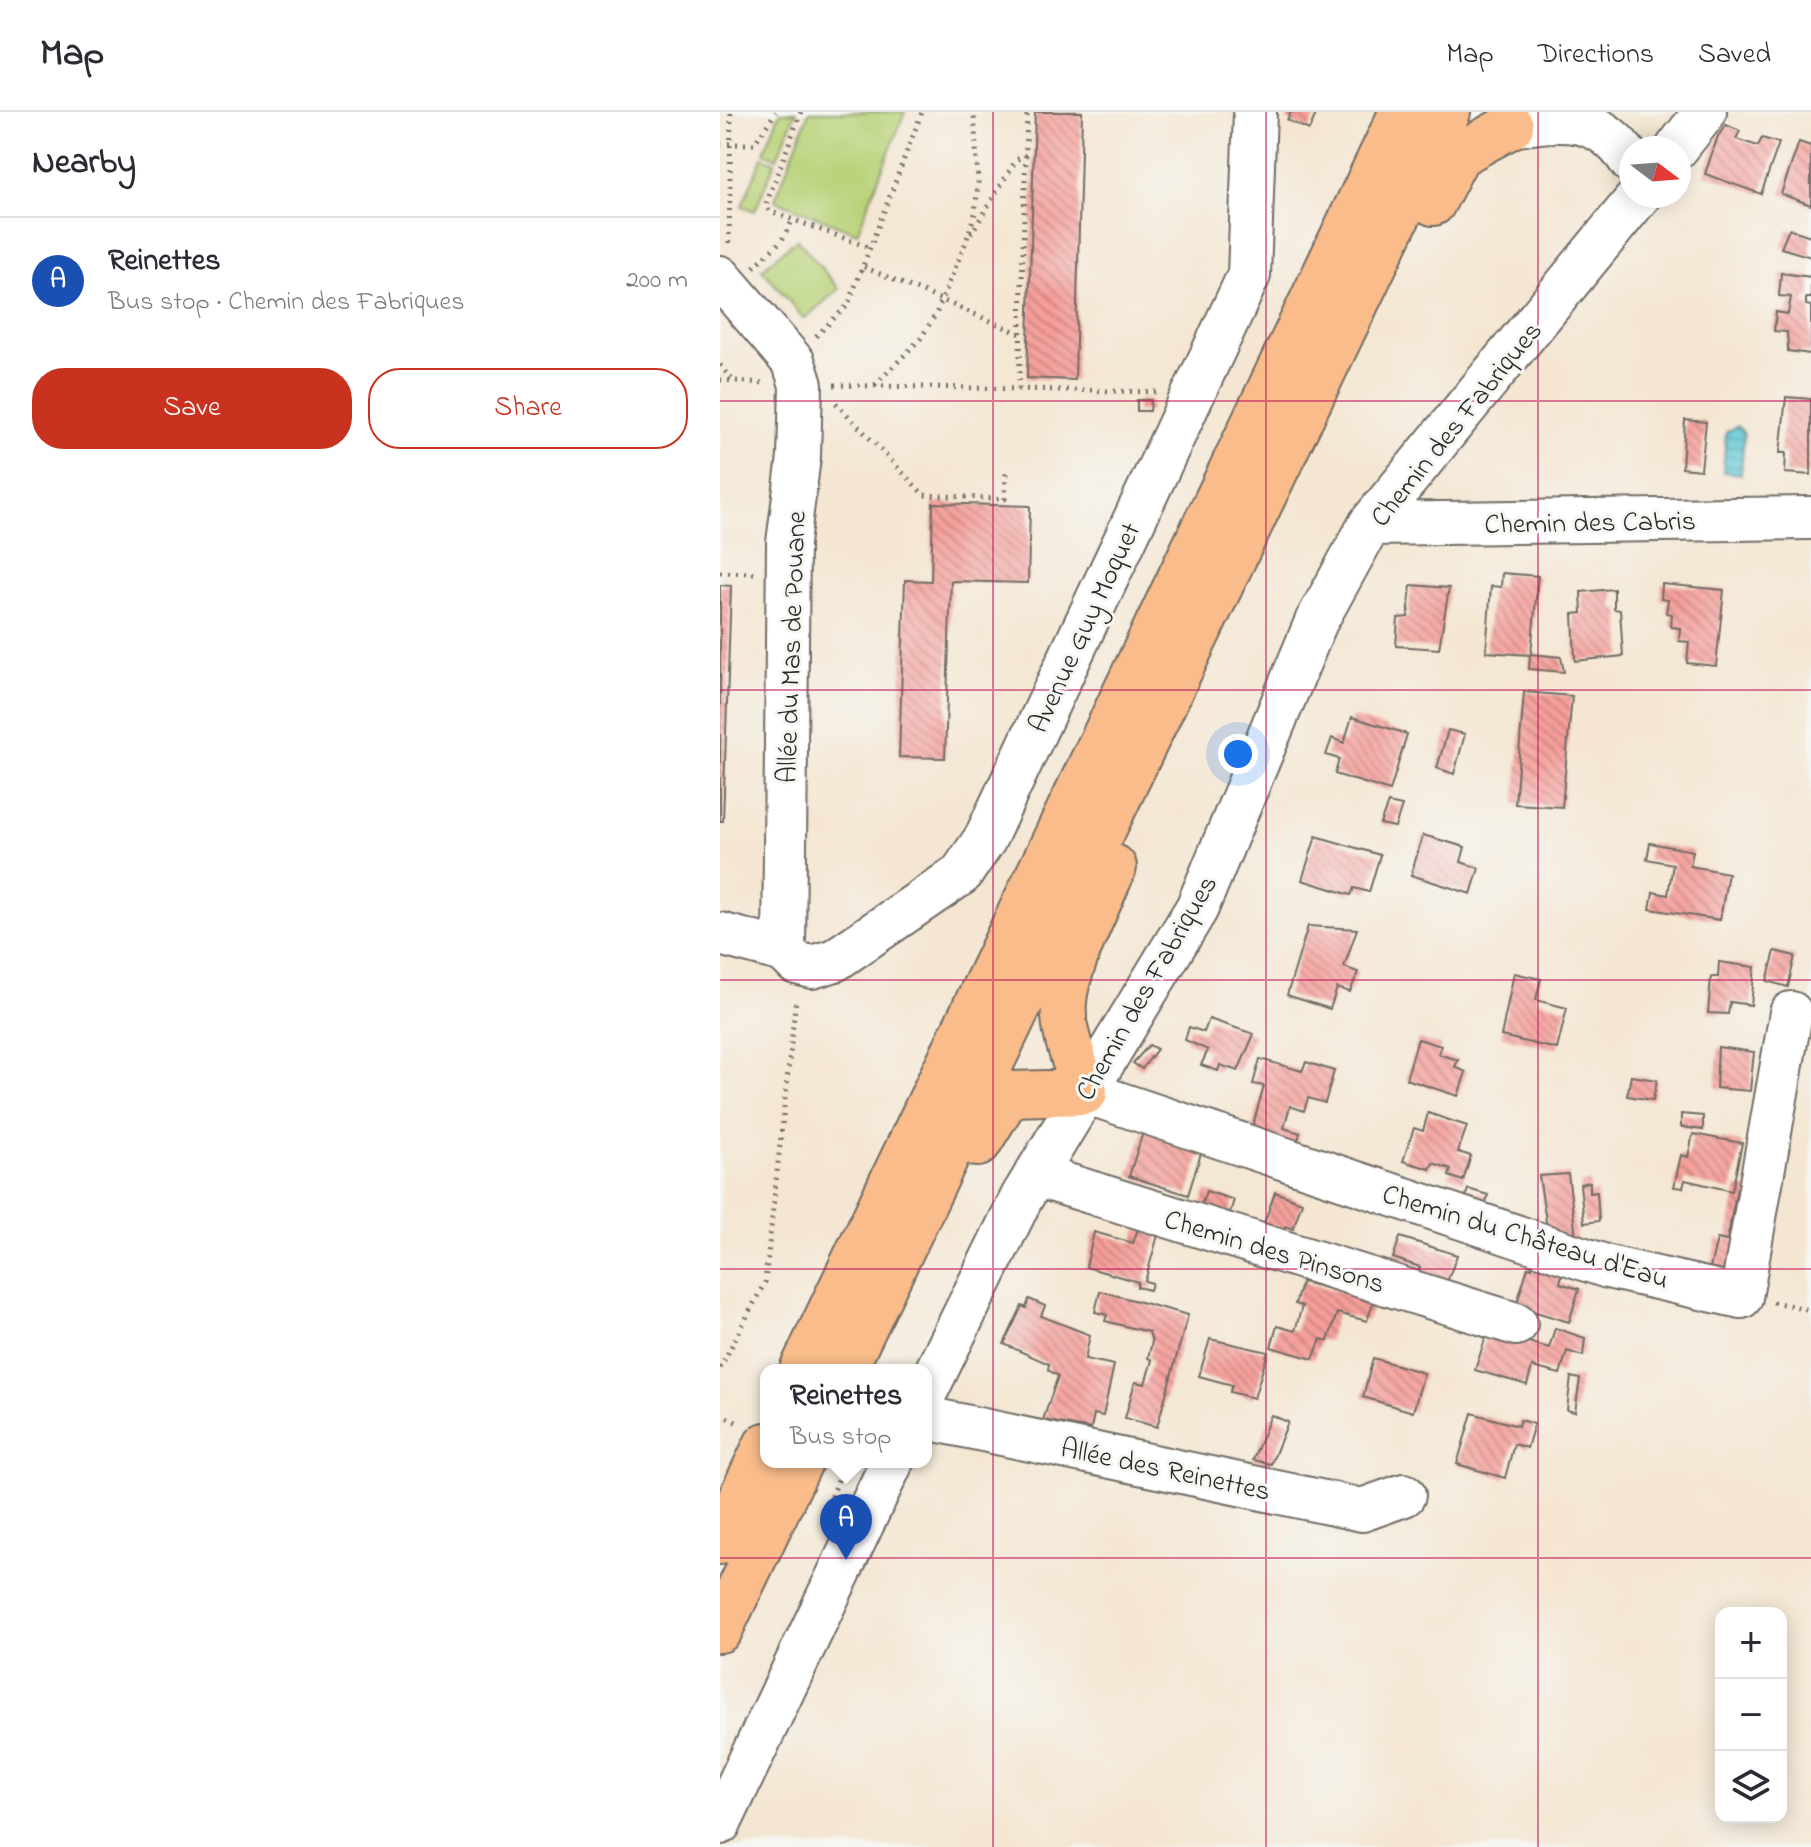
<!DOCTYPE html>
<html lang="en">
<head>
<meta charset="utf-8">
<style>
	:root { --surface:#fff; --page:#f2f2f3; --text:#2b2b33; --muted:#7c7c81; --line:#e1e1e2; --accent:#c8321e }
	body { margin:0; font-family:"Indie Flower",sans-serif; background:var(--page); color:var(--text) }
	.controls { position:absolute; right:24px; bottom:24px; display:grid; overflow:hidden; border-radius:16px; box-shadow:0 4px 20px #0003 }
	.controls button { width:72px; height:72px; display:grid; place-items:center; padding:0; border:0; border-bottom:2px solid var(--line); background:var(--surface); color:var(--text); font:40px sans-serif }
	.compass { position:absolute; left:899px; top:24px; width:72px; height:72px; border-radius:50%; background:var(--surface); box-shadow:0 4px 20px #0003; rotate:106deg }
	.you { position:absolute; left:518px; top:642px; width:28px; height:28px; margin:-20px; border:6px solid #fff; border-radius:50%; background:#1a73e8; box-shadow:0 0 0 12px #1a73e833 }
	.badge { display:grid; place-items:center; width:52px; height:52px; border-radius:50%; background:var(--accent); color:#fff; font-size:26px; font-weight:700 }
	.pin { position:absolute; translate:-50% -66px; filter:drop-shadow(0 2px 4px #0008) }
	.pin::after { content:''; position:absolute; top:42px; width:28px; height:24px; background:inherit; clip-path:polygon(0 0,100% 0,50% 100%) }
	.popup { position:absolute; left:40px; top:1252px; width:172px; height:104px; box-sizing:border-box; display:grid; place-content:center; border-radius:16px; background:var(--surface); filter:drop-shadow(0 2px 6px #0005); font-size:26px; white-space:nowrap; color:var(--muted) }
	.popup b { font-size:30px; color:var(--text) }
	.popup::after { content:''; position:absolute; left:50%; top:100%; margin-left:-16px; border:16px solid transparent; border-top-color:var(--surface) }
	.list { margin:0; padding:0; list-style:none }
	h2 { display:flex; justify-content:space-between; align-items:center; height:104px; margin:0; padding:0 32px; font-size:34px }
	h2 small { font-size:26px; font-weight:400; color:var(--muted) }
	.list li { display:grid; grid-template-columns:52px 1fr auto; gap:24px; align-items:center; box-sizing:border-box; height:128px; padding:0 32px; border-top:2px solid var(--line) }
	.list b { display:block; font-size:30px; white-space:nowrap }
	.list p { margin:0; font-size:26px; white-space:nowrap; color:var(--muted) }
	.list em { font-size:26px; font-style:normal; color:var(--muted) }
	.actions { display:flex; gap:16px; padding:24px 32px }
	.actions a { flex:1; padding:18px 0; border:2px solid var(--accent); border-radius:32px; text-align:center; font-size:28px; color:var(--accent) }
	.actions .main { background:var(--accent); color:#fff }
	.icon { flex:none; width:44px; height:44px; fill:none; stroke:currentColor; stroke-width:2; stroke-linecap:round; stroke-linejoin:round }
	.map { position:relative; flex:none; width:1091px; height:1735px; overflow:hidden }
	header { display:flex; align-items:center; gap:48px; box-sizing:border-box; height:112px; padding:0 40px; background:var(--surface); border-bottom:2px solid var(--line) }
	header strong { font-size:38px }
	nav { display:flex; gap:44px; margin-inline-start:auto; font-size:28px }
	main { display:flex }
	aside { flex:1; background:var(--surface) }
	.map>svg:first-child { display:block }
	.green { fill:#b8d277; stroke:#727e51; stroke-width:2 }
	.water { fill:url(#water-rules); stroke:#42787f; stroke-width:2 }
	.building { fill:url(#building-back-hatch) }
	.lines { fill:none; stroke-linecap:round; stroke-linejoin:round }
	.minor-casing { stroke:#716c65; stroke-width:46 }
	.highway-casing { stroke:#716c65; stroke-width:48 }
	.path { stroke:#716c65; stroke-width:5; stroke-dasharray:2 6; stroke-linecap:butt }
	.minor { stroke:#fff; stroke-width:42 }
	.highway { stroke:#f9bc8a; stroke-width:44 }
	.grid { fill:none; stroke:#c2185b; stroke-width:2; stroke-opacity:0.55 }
	.labels { text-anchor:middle; stroke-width:6; stroke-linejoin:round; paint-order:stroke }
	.street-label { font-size:28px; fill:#2b2b2b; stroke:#f6f6f2 }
</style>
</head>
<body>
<header>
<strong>Map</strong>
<nav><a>Map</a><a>Directions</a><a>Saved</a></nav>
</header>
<main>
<aside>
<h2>Nearby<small></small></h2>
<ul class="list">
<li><span class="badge" style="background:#1a4fb4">A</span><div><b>Reinettes</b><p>Bus stop · Chemin des Fabriques</p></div><em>200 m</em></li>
</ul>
<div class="actions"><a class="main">Save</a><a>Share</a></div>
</aside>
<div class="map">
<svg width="1091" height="1735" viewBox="0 0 1091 1735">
	<defs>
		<pattern id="water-rules" width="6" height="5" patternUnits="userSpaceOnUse" patternTransform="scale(2)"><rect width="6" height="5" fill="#5ac5d3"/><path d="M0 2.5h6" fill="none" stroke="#4ea9b5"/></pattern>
		<pattern id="building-back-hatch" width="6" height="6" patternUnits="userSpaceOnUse" patternTransform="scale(2)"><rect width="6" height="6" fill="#f59e9a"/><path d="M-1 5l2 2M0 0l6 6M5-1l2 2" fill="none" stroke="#c7817e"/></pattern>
	</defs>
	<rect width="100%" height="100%" fill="#f6f6f2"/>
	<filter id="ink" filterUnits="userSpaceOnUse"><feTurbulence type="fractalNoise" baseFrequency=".0125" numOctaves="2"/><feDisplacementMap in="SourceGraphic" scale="16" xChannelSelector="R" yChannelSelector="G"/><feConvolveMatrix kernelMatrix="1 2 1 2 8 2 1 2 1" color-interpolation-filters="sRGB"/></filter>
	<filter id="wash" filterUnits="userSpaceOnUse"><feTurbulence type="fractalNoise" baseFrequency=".006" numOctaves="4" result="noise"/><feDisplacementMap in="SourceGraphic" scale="32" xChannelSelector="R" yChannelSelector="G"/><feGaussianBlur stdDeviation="1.8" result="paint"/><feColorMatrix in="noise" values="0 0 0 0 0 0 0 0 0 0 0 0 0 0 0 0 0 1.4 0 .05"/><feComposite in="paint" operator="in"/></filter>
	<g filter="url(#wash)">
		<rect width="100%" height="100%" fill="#f4e6d2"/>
		<path class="green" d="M60,0H76L57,46L44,40Z
			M89,0H185L137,121L55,88Z
			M42,45L55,50L35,99L22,94Z
			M77,127L119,177L84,207L42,157Z"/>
		<path class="water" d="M1018,314L1024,322L1021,362L1003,360L1006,320Z"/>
		<g id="blocks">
			<path class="building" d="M315,0H362L355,268L307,266Z
				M571,0H597L589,18L567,8Z
				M1006,13L1020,19L1016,27L1038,34L1042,26L1059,31L1041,82L985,62L998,24Z
				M1079,30L1091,34V93L1061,82Z
				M1069,117L1091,124V145L1061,136Z
				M1061,161L1091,165V186H1086V193L1091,194V242L1068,239L1067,220L1054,219L1056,200L1068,202L1071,185L1059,184Z
				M1066,285L1091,287V363L1065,361L1066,341H1060Z
				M417,288H431L430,299H417Z
				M965,308L986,310L981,358L962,356Z
				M213,391L310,394L308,471L231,469L225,646L179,645L185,468L211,469Z
				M782,461L818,464L811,542L841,545L844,560L809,557L810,543L766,540L771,474L781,475Z
				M942,472L1004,478L996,554L967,551L969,530L959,529L960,516L951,515L952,502L946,501L948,488L941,487Z
				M0,473L11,474L3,709H0Z
				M691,473L729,476L719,537L676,534L678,506L688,505Z
				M894,477V497L900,498L903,544L855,549L853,502L862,501L861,480Z
				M804,580L852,584L842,695L795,692Z
				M632,605L687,622L670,679L615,662L619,647L606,643L612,626L624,631Z
				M728,618L745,622L734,662L717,656Z
				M668,691L682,694L675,715L660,712Z
				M703,723L745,735L741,750L759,756L751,782L691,763Z
				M596,724L660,743L649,780L634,776L631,783L582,768Z
				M930,731L973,739L970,754L1008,761L1000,808L930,797L933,780L948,783L953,752L927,747Z
				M588,814L637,817L624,855L638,860L630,880L617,876L610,897L567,883Z
				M1055,839L1075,844L1068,875L1047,869Z
				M999,850L1035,855L1031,893L1010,890L1008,902L988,901L991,865H998Z
				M794,861L821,867L816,888L847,896L837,937L781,924Z
				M489,907L534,922L518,959L500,953L498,959L481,953L488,938L465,928L469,915L484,920Z
				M698,927L721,934L718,942L738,948L735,955L746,960L738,984L686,967Z
				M429,933L437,937L422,957L413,951Z
				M998,935L1034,940L1030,979L996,976Z
				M540,947L582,959L586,950L614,959L605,991L588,986L584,999L570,994L564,1016L580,1021L576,1035L532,1016L544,974L533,972Z
				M911,964L937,968L933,988L907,984Z
				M708,1001L747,1014L738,1040L751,1044L743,1069L729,1064L731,1057L713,1051L710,1057L683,1049L694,1016L703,1019Z
				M961,1002L983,1004V1018L961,1015Z
				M424,1017L483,1035L468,1083L409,1064Z
				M973,1022L1022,1031L1012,1079L965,1068L963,1076L954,1075L961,1043L968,1045Z
				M848,1062L857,1132L830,1135L819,1064Z
				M870,1070V1081L877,1080L879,1109L864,1111L860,1072Z
				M1017,1076L1030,1077L1014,1160L990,1156L997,1127L1007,1129Z
				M748,1077L768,1083L765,1094L745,1087Z
				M486,1079L514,1088L506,1113L478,1103Z
				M555,1080L582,1090L573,1117L565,1114L560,1130L540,1123Z
				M418,1117L438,1123L425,1169L432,1171L430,1178L417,1175L418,1170L366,1155L374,1120L413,1131Z
				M680,1125L737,1143L723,1181L695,1172L700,1155L673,1146Z
				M816,1144L844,1153L840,1171L859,1177L849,1210L796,1194L808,1155L812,1156Z
				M582,1170L654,1188L647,1209L617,1201L608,1229L601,1227L593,1247L551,1235L557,1214L575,1219L582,1194L575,1192Z
				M380,1179L468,1203L437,1315L405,1306L415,1270L425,1272L432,1248L428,1246L432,1230L429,1220L385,1209L387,1203L375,1200Z
				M309,1187L325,1194L321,1204L370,1223L365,1247L394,1253L383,1304L374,1302L371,1317L323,1308L338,1264L328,1258L329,1252L284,1232L302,1194L306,1196Z
				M835,1216L865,1226L863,1244L847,1239L840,1262L812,1255L807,1273L755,1258L768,1218L829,1236Z
				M490,1227L548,1240L534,1286L510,1280L512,1273L479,1264Z
				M653,1246L704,1261L693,1300L643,1285Z
				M851,1265L860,1267L855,1300L847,1298Z
				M752,1301L798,1314L800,1308L814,1312L807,1336L794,1332L785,1366L737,1352Z
				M551,1303L568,1310L551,1352L533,1348Z"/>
		</g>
	</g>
	<g filter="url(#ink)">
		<use href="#blocks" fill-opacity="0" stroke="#716c65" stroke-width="2"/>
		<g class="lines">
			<defs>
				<path id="minor" d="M791,14C843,6 879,1 911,50
					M957,36L985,0
					M0,165L74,251L81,273L79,345L68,431L64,839
					M650,412L1091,406
					M0,822L64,839L76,851L92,855L115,848L241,762L265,727L529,163L535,0
					M365,980L888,1155L1021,1185L1071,901
					M315,1063L796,1212
					M206,1280L302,1085L477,796L596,510L650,412L919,84
					M206,1306L642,1398L684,1383
					M0,1711L172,1350"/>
				<path id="highway" d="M713,91L738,43L791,14
					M258,1032L289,982L365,980C356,952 341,919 344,889C347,852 380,791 394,755
					M82,1258L682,0
					M124,1258L728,0
					M0,1430L46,1333
					M0,1518L80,1350"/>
			</defs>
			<use href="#minor" class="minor-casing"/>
			<use href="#highway" class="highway-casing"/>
			<path class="path" d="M81,0L46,92L49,99L151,136
				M0,32H34L56,0
				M251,122L296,48L306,43
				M9,131L11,0
				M34,155L62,128L72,109
				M144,155L301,222
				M96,224L128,193L202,0
				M0,253L13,269
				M0,268L44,271
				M114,273L436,280
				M155,273L201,226L216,202L246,130L255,101L258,71L254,0
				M299,277L307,0
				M116,291L204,383L285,387L286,360
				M0,460L35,461
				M1053,1190L1091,1198
				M0,1256L45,1170L76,886
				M0,1302L20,1312
				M109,1392L120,1363L114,1360"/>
			<use href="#minor" class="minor"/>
			<use href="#highway" class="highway"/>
		</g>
	</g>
	<path class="grid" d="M273,0V1735M546,0V1735M818,0V1735M0,289H1091M0,578H1091M0,868H1091M0,1157H1091M0,1446H1091"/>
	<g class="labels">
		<g class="street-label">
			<text transform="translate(735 311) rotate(-51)" y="10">Chemin des Fabriques</text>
			<text transform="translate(870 409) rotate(-1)" y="10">Chemin des Cabris</text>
			<text transform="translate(363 515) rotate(-65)" y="10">Avenue Guy Moquet</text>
			<text transform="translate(70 535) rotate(-88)" y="10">Allée du Mas de Pouane</text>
			<text transform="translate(425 875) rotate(-60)" y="10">Chemin des Fabriques</text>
			<text transform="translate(806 1123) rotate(17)" y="10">Chemin du Château d'Eau</text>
			<text transform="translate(555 1138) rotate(17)" y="10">Chemin des Pinsons</text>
			<text transform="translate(446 1356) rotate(12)" y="10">Allée des Reinettes</text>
		</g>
	</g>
</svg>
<div class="controls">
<button>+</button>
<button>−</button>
<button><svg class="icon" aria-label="layers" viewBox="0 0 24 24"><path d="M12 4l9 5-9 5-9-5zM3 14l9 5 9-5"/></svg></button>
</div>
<svg class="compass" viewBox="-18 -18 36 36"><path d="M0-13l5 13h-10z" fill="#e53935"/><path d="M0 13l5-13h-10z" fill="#7c7c81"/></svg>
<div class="you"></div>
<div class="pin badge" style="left:126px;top:1448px;background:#1a4fb4">A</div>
<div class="popup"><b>Reinettes</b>Bus stop</div>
</div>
</main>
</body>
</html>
